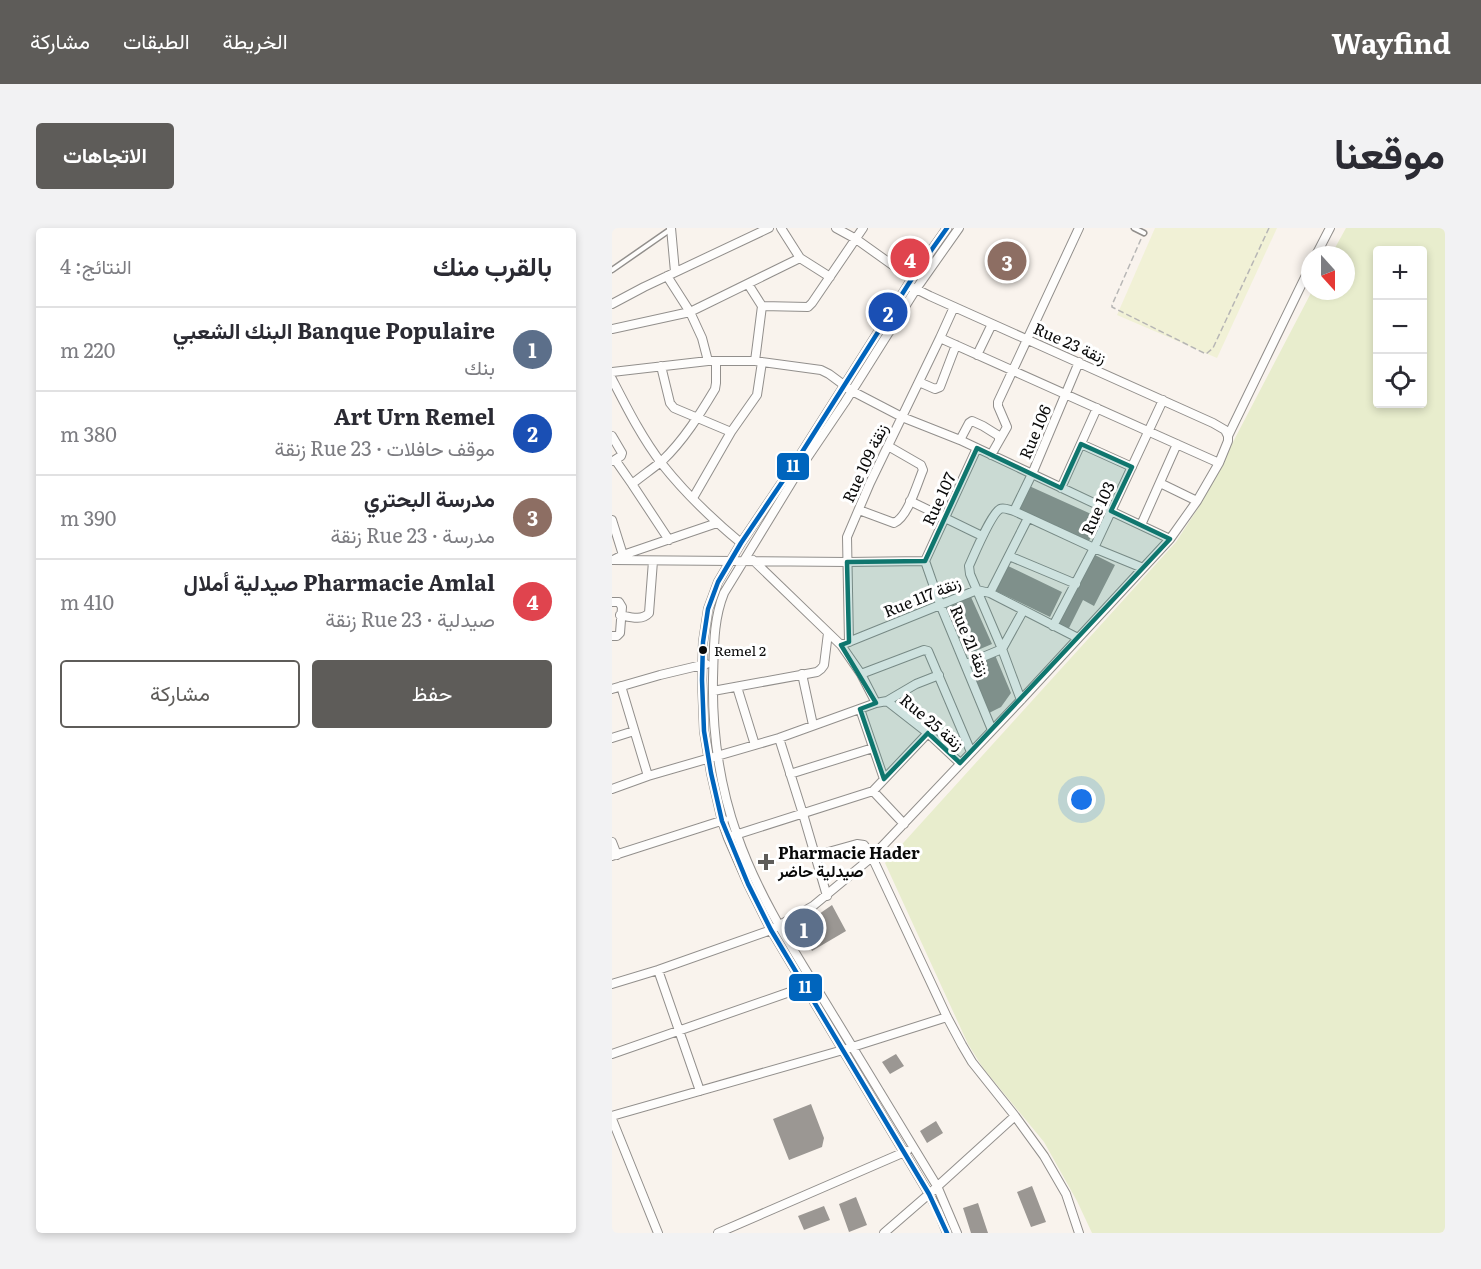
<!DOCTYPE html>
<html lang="ar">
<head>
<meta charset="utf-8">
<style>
	:root { --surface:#fff; --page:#f2f2f3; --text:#2b2b33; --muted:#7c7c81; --line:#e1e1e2; --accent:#5e5c59 }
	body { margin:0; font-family:Literata,Vazirmatn,serif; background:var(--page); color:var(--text); direction:rtl }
	.controls { position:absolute; right:18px; top:18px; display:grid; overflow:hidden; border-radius:6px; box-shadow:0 3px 9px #0003 }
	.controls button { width:54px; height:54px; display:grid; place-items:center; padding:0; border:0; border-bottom:2px solid var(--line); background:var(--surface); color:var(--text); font:30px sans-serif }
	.compass { position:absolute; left:689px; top:18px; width:54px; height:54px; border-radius:50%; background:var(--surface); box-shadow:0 3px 9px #0003; rotate:159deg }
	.you { position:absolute; left:470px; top:572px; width:21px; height:21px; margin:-15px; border:4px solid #fff; border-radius:50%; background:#1a73e8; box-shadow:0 0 0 9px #1a73e833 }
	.badge { display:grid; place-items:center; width:39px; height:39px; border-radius:50%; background:var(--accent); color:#fff; font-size:20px; font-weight:700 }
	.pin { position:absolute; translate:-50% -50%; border:3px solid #fff; box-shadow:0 2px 6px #0006 }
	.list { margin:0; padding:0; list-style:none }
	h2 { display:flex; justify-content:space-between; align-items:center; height:78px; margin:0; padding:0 24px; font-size:26px }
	h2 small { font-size:20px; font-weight:400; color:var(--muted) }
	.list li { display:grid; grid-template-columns:39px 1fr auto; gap:18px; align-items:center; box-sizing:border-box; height:84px; padding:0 24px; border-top:2px solid var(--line) }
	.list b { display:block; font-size:22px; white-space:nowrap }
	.list p { margin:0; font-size:20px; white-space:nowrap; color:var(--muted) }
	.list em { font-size:20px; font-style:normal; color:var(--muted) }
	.actions { display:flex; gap:12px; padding:18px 24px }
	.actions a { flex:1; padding:14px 0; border:2px solid var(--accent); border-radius:6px; text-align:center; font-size:21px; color:var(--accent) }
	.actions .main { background:var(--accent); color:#fff }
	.icon { flex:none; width:33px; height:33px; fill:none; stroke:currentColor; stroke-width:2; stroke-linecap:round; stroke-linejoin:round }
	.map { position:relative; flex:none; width:833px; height:1005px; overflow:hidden; direction:ltr; border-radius:6px }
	header { display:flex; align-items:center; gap:36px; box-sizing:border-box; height:84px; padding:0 30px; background:var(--accent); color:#fff }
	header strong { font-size:28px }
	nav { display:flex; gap:33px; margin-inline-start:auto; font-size:21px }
	.intro { display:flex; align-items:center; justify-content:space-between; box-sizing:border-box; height:144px; padding:0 36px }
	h1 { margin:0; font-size:42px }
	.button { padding:15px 27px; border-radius:6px; background:var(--accent); color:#fff; font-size:21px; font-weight:700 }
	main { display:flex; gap:36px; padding:0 36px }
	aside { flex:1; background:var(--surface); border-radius:6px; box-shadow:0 3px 9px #0003 }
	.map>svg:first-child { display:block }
	.green { fill:#e8edcd; fill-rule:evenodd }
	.pitch { fill:#f1f1d6 }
	.building { fill:#9b9793 }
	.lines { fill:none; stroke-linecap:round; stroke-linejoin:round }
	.lane-casing { stroke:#928f8c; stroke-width:7 }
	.street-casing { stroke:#928f8c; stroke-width:10 }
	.path { stroke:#b7b6b5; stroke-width:1.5; stroke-dasharray:6 3; stroke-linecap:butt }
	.lane { stroke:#fefdfc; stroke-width:4 }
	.street { stroke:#fefdfc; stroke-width:8 }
	.bus-1-casing { stroke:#fff; stroke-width:9 }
	.bus-1 { stroke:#0065bd; stroke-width:4.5 }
	.marked { fill:#0f766e; fill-opacity:0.2; stroke:#0f766e; stroke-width:4.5; stroke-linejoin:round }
	.bus-dot { fill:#0a0a0a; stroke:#fff; stroke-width:2 }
	.poi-dot { fill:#5e5c59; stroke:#fff; stroke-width:2 }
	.labels { text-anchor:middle; stroke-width:6; stroke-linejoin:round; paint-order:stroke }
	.bus-label { font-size:14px; fill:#0a0a0a; stroke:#fff; text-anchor:start }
	.street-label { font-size:16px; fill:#0a0a0a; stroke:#fff }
	.poi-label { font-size:16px; font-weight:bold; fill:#0a0a0a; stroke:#fff; text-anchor:start }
	.line-badge { stroke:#fff; stroke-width:2 }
	.badge-label { font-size:16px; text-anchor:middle; font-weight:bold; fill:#fff }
</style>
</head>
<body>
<header>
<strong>Wayfind</strong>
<nav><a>الخريطة</a><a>الطبقات</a><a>مشاركة</a></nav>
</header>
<div class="intro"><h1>موقعنا</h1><a class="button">الاتجاهات</a></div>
<main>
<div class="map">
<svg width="833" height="1005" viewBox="0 0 833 1005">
	<rect width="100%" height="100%" fill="#f9f3ed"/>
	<path class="green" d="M734,0H833V1005H480L465,973L432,914L371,840L356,816L273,635L564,314L588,277L700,63H734V27H719ZM766,22H810V176H766Z"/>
	<path class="pitch" d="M543,0H665L605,130L505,87Z"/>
	<path class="building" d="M415,257L488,290L476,315L404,283Z
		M481,326L503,337L482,378L471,372L455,404L444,398Z
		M394,337L450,364L438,389L382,362Z
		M359,369L380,416L354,427L334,380Z
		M383,427L399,465L389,479L377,485L357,438Z
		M220,677L234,703L200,723L187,700Z
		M284,826L292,838L278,846L270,834Z
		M199,876L212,910L210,919L177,932L161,891Z
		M324,893L331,905L315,915L308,903Z
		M420,958L434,994L419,999L405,964Z
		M244,969L255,997L237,1004L227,976Z
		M366,975L376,1005H359L351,980Z
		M212,978L218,992L192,1002L186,988Z"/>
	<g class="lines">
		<defs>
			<path id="lane" d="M522,0L532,5
				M0,42L59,1"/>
			<path id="street" d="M59,0L63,44
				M169,0L188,30L218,49
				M224,0L244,11L300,51
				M704,27L718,0
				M55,48L78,84L90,110L96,133
				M136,56L150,78L196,79L200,75L251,0
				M0,76L32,59L157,0
				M0,101L78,84L188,30
				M328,110L607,235
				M365,127L380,96
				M143,133L150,78
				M49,138L58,175L62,180L119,204
				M0,144L96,133H143L209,142L217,146L240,163L290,189L348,212L558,311
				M0,151C15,180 30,210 50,236C73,265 100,291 129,315
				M307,154L323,161L328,159L344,117
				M0,208L10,225L9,228L1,233
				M616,208L698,39
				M348,212L357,195L360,193L371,198L387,208V213L379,227
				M387,213L395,199L386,178V174L467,0
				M469,216L520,239
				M4,233L20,256C30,248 40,241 50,233C72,212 88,186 103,161L104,155V133
				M548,255L585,273
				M20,256L57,312
				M449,260L485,180
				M81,270L119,204L145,167L150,134
				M298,273L370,308
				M247,282L282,295C296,289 305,256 311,242L309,237L276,218
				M402,283L420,246L467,134
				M0,292L11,327
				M529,297L565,216
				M397,328L464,356
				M3,331L11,327L105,295
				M0,332L235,334L313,333
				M141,332L229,417L249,446L264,475
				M313,333L328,376L380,502
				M313,333L365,220
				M378,365L416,290
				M0,374H7L10,379L8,405L5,408H0
				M8,387C18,389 30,393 37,385L41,333
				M441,398L482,320L551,172
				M237,414L235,309L258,255L328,110L342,79
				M229,417L365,362L378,365L466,410
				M354,436L390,421L411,383
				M190,446L201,497
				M249,446L312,422L316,423L359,524
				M9,458L36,548
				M125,459L143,517
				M0,461L48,447L94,436
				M101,463L205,444L209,441L212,437L216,405
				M409,472L390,421L358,346L357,338C362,327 379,286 388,281C392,279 397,282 402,283L482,320L531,340
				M275,473L316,505L348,535
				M248,481L272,551
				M0,510L22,503
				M167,510L191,586L215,668
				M178,546L261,520
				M0,561L36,548L167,510L264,475L275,473L304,456L327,447
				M261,563L316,505
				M120,608L261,563L292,596
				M0,614L5,627
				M0,628L112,592
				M202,628L245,616L252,617L260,629L335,789L350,817L360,834L403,888L432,928L454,966L467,1005
				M46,742L88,863
				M0,756L46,742L159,702L201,678L260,629L409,472L558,311L585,273L607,235L616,213V208L613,202L601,195L318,68L296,57
				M0,826L195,758
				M0,888L231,822L335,789
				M0,891L46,1005
				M106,1005L295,923
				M272,1005L317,966L403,888
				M335,1005L326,983L317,966L159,702L136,656L116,610L110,593L99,545L92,503L90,452L91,414L96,381L106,354L129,315L185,232L306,41L335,0
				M345,1005L325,958C290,901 256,844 221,787C186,729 147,671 125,607C107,556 100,503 101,450C102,421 101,392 112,365L189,239L233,174L304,61L347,0"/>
		</defs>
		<use href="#lane" class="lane-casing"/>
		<use href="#street" class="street-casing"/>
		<path class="path" d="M529,11L500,77V79L594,126L601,120L657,0"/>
		<use href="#lane" class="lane"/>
		<use href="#street" class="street"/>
		<defs>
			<path id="bus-1" d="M335,0L306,41L185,232L129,315L106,354L96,381L91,414L90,452L92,503L99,545L110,593L136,656L159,702L317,966L335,1005"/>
		</defs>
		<use href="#bus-1" class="bus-1-casing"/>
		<use href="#bus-1" class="bus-1"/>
	</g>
	<path class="marked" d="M469,216L520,239L499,283L558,311L348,535L316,505L272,551L248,481L264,475L229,417L237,414L235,334L313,333L365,220L449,260Z"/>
	<circle class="bus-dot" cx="91" cy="422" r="5"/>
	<path class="poi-dot" d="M151 625h6v6h6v6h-6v6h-6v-6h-6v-6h6z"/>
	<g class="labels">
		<g class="bus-label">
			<text x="102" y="428">Remel 2</text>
		</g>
		<g class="street-label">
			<text transform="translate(458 115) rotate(24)" y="6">Rue 23 زنقة</text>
			<text transform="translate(423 204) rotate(-67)" y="6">Rue 106</text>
			<text transform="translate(253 235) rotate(-65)" y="6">Rue 109 زنقة</text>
			<text transform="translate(327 271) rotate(-65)" y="6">Rue 107</text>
			<text transform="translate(486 280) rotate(-65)" y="6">Rue 103</text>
			<text transform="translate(310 369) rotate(-22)" y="6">Rue 117 زنقة</text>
			<text transform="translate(358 413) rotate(67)" y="6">Rue 21 زنقة</text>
			<text transform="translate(320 494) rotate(40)" y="6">Rue 25 زنقة</text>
		</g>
		<g class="poi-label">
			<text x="166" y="631">Pharmacie Hader<tspan x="166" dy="18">صيدلية حاضر</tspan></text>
		</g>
	</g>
	<g class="line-badge">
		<rect x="164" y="224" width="34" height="29" rx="6" fill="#0065bd"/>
		<rect x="176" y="745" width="35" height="29" rx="6" fill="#0065bd"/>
	</g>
	<g class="badge-label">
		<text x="181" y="244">11</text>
		<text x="193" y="765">11</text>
	</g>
</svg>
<div class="controls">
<button>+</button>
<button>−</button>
<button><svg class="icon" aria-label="locate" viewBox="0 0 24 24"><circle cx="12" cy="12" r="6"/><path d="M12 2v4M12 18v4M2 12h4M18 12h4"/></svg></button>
</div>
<svg class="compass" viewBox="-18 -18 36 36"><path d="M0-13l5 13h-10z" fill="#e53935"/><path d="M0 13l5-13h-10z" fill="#7c7c81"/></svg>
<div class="you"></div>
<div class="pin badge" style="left:192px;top:700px;background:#5c6f8a">1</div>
<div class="pin badge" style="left:276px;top:84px;background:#1a4fb4">2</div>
<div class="pin badge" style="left:395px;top:33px;background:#8d6e63">3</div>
<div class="pin badge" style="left:298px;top:30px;background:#e0444e">4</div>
</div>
<aside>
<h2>بالقرب منك<small>النتائج: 4</small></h2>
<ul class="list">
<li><span class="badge" style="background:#5c6f8a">1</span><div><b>Banque Populaire البنك الشعبي</b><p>بنك</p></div><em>220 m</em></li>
<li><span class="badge" style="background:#1a4fb4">2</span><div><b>Art Urn Remel</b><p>موقف حافلات · Rue 23 زنقة</p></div><em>380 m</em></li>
<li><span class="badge" style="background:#8d6e63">3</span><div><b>مدرسة البحتري</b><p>مدرسة · Rue 23 زنقة</p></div><em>390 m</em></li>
<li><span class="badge" style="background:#e0444e">4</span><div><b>Pharmacie Amlal صيدلية أملال</b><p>صيدلية · Rue 23 زنقة</p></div><em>410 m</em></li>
</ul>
<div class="actions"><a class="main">حفظ</a><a>مشاركة</a></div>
</aside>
</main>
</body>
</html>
